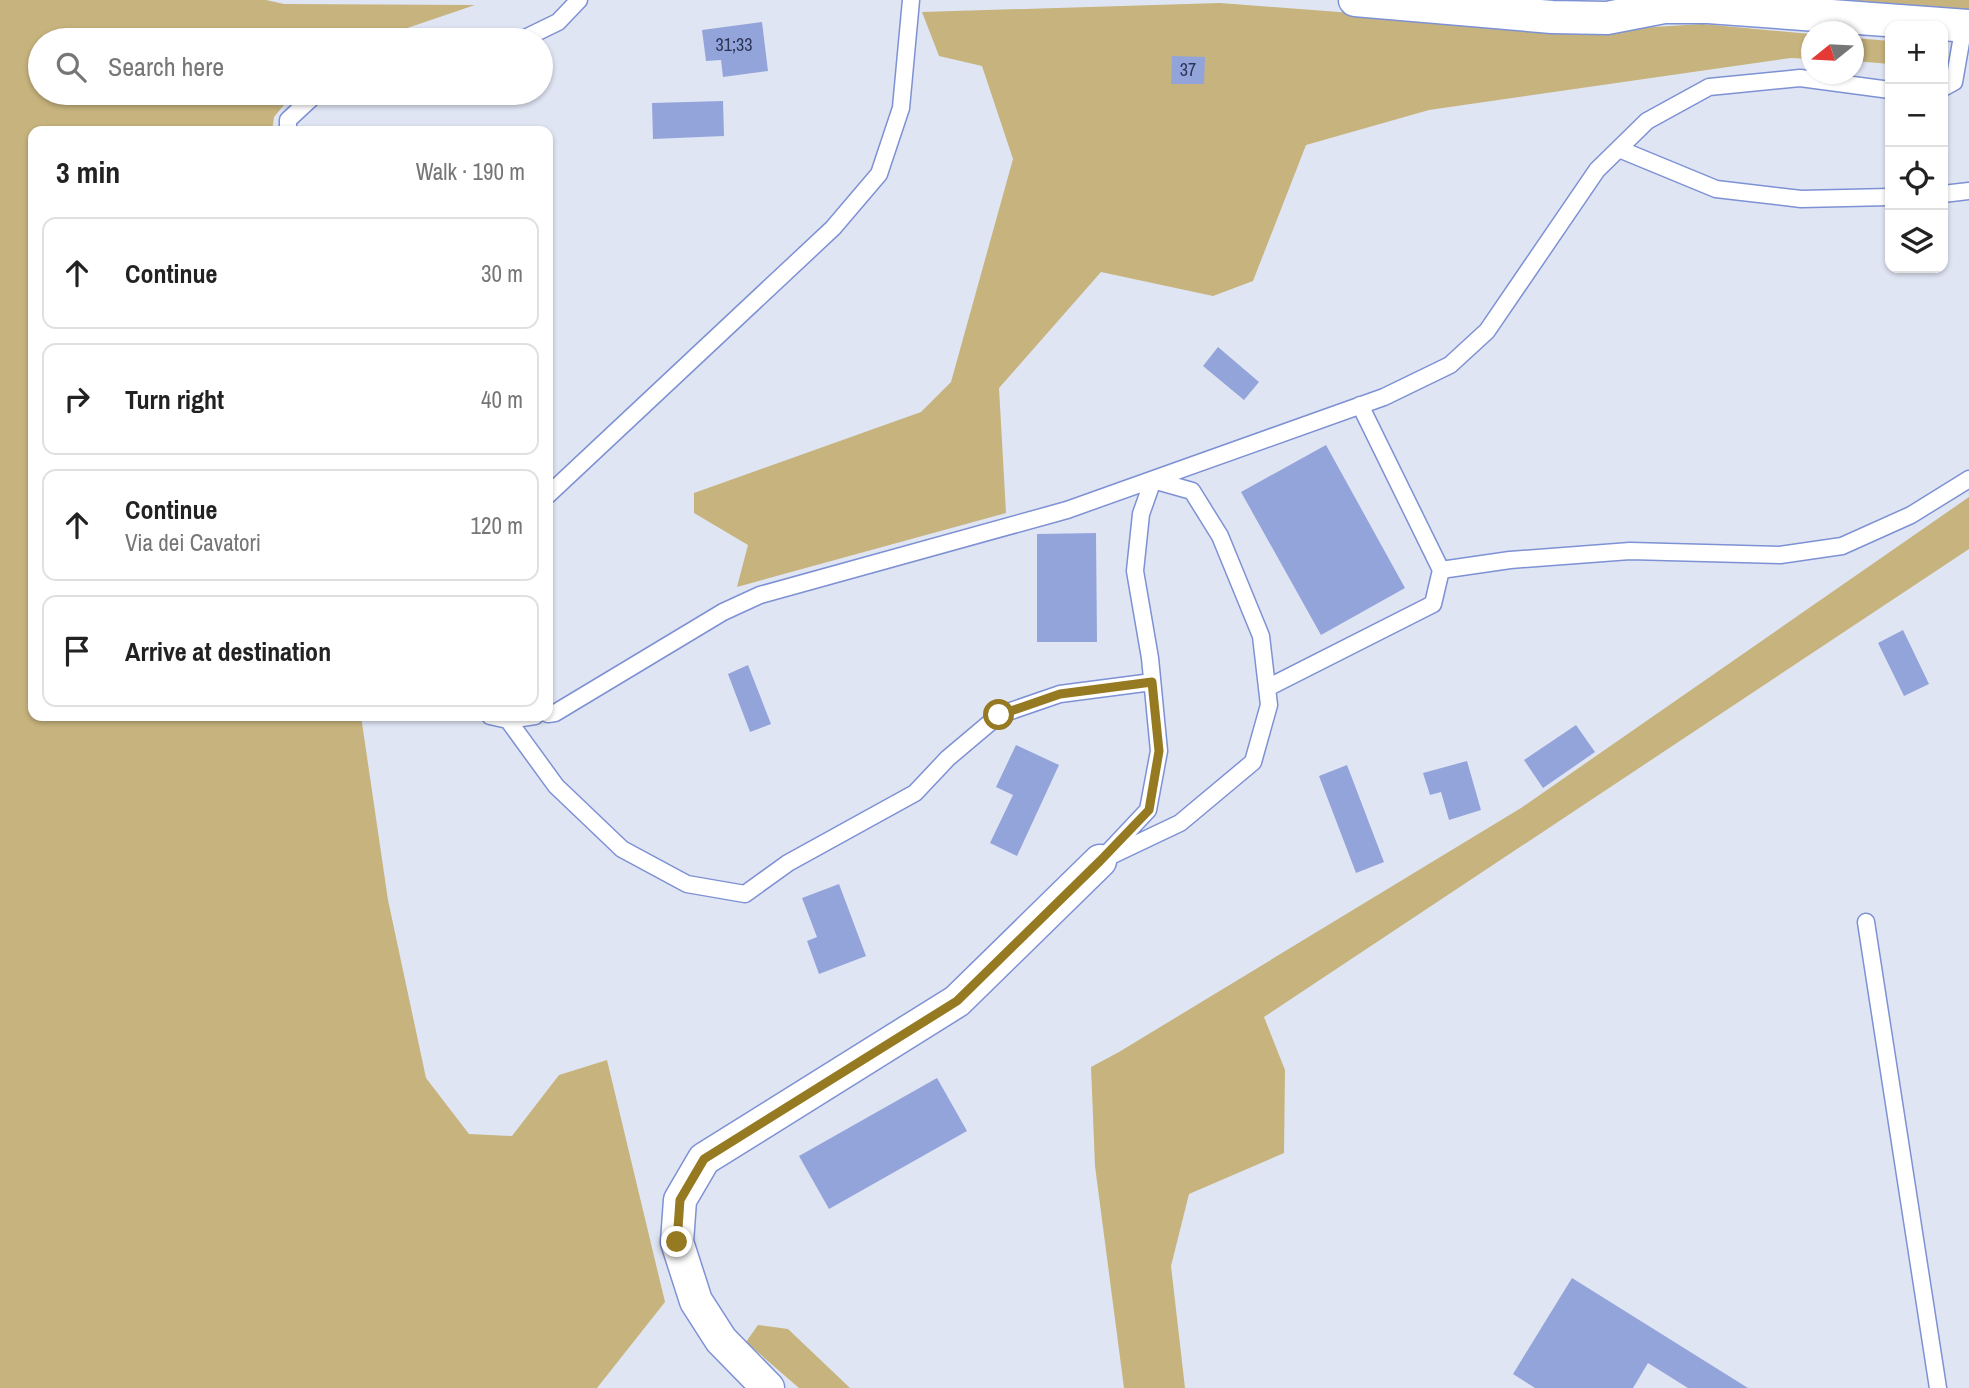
<!DOCTYPE html>
<html lang="en">
<head>
<meta charset="utf-8">
<style>
	:root { --surface:#fff; --page:#f2f2f2; --text:#222; --muted:#767676; --line:#e0e0e0 }
	body { margin:0; font-family:"Archivo Narrow",sans-serif; background:var(--page); color:var(--text) }
	.controls { position:absolute; right:21px; top:21px; display:grid; overflow:hidden; border-radius:14px; box-shadow:0 2px 5px #0004 }
	.controls button { width:63px; height:63px; display:grid; place-items:center; padding:0; border:0; border-bottom:2px solid var(--line); background:var(--surface); color:var(--text); font:35px sans-serif }
	.compass { position:absolute; left:1801px; top:21px; width:63px; height:63px; border-radius:50%; background:var(--surface); box-shadow:0 2px 5px #0004; rotate:252deg }
	.stop { position:absolute; width:21px; height:21px; margin:-16px; border:5px solid #967a22; border-radius:50%; background:#fff }
	.stop.end { background:#967a22; border-color:#fff; box-shadow:0 2px 7px #0008 }
	.list { margin:0; padding:0; list-style:none }
	h2 { display:flex; justify-content:space-between; align-items:center; height:91px; margin:0; padding:0 28px; font-size:30px }
	h2 small { font-size:23px; font-weight:400; color:var(--muted) }
	.list li { display:grid; grid-template-columns:46px 1fr auto; gap:21px; align-items:center; box-sizing:border-box; height:112px; margin:0 14px 14px; padding:0 14px; border:2px solid var(--line); border-radius:14px }
	.list b { display:block; font-size:26px; white-space:nowrap }
	.list p { margin:0; font-size:23px; white-space:nowrap; color:var(--muted) }
	.list em { font-size:23px; font-style:normal; color:var(--muted) }
	.icon { flex:none; width:38px; height:38px; fill:none; stroke:currentColor; stroke-width:2; stroke-linecap:round; stroke-linejoin:round }
	.map { position:relative; flex:none; width:1969px; height:1388px; overflow:hidden }
	.search { position:absolute; background:var(--surface); box-shadow:0 2px 5px #0004; left:28px; top:28px; width:525px; height:77px; display:flex; align-items:center; gap:18px; box-sizing:border-box; padding:0 24px; border-radius:38px; color:var(--muted); font-size:26px }
	.panel { position:absolute; background:var(--surface); box-shadow:0 2px 5px #0004; left:28px; top:126px; width:525px; height:595px; border-radius:14px }
	.map>svg:first-child { display:block }
	.green { fill:#c6b37d }
	.building { fill:#93a4da }
	.lines { fill:none; stroke-linecap:round; stroke-linejoin:round }
	.lane-casing { stroke:#7d91d4; stroke-width:19 }
	.street-casing { stroke:#7d91d4; stroke-width:35 }
	.lane { stroke:#fff; stroke-width:16 }
	.street { stroke:#fff; stroke-width:32 }
	.route { stroke:#967a22; stroke-width:9 }
	.labels { text-anchor:middle; stroke-width:5; stroke-linejoin:round; paint-order:stroke }
	.number-label { font-size:18px; fill:#2c3454 }
</style>
</head>
<body>
<div class="map">
<svg width="1969" height="1388" viewBox="0 0 1969 1388">
	<rect width="100%" height="100%" fill="#e0e5f4"/>
	<path class="green" d="M0,0H266L284,4L475,5L372,40H40V93H294L274,117L272,131H33V716H361L388,900L426,1078L469,1134L512,1136L559,1075L607,1060L665,1302L597,1388H0Z
		M1846,0H1969V11Z
		M1220,3L1589,31L1702,24L1811,34V59L1791,58L1429,110L1306,145L1253,281L1213,296L1101,272L999,388L1006,513L737,587L748,545L694,513V493L921,412L951,382L1013,159L982,66L939,56L922,12Z
		M1854,38L1890,41V64L1854,61Z
		M1969,497V549L1264,1017L1285,1070L1284,1153L1189,1194L1171,1266L1185,1388H1124L1095,1166L1091,1067L1119,1052L1521,808Z
		M758,1325L788,1329L850,1388H799L746,1342Z"/>
	<path class="building" d="M762,22L768,71L723,77L721,60L706,61L702,30Z
		M1172,56L1205,57L1204,84H1171Z
		M723,101L724,136L653,139L652,103Z
		M1218,347L1259,382L1244,400L1203,366Z
		M1326,445L1405,588L1321,635L1241,492Z
		M1096,533L1097,642H1037V534Z
		M1903,630L1929,684L1904,696L1878,643Z
		M748,665L771,724L750,732L728,674Z
		M1576,725L1595,752L1543,788L1524,760Z
		M1016,745L1059,765L1017,856L990,843L1013,795L996,787Z
		M1467,761L1481,810L1449,820L1441,792L1430,795L1423,773Z
		M1347,765L1384,862L1356,873L1319,776Z
		M839,884L866,956L819,974L807,941L817,937L802,898Z
		M937,1078L967,1131L829,1209L799,1156Z
		M1572,1278L1748,1388H1688L1648,1363L1633,1388H1535L1513,1374Z"/>
	<g class="lines">
		<defs>
			<path id="lane" d="M521,40L558,22L579,0
				M1943,88L1954,82L1964,25
				M288,131V120L317,93
				M1619,149L1716,189L1801,199L1890,197
				M1943,194L1969,191
				M1153,480L1192,491L1220,536L1261,636L1269,705L1253,762L1180,823L1100,861L1148,810L1159,751L1150,658L1135,571L1141,514Z
				M548,495L833,228L879,174L901,108L911,0
				M1441,570L1510,560L1630,551L1780,555L1842,546L1911,515L1969,479
				M1267,688L1433,604L1441,570L1360,405
				M548,714L555,713L723,612L760,595L1067,510L1384,397L1450,365L1487,331L1597,170L1647,121L1709,87L1800,78L1890,90
				M490,716L508,720L535,716
				M508,720L556,786L622,849L687,884L745,894L788,863L915,793L948,758L999,715L1060,694L1152,682
				M1866,922L1938,1388"/>
			<path id="street" d="M1355,0L1552,17L1607,18L1664,7H1708L1969,26
				M768,1388L721,1340L696,1301L677,1242L680,1200L704,1159L957,1001L1100,861"/>
		</defs>
		<use href="#lane" class="lane-casing"/>
		<use href="#street" class="street-casing"/>
		<use href="#lane" class="lane"/>
		<use href="#street" class="street"/>
	</g>
	<g class="lines">
		<path class="route" d="M677,1242L680,1200L704,1159L957,1001L1100,861L1149,810L1159,751L1152,682L1060,694L999,715"/>
	</g>
	<g class="labels">
		<g class="number-label">
			<text x="734" y="51">31;33</text>
			<text x="1188" y="76">37</text>
		</g>
	</g>
</svg>
<div class="controls">
<button>+</button>
<button>−</button>
<button><svg class="icon" aria-label="locate" viewBox="0 0 24 24"><circle cx="12" cy="12" r="6"/><path d="M12 2v4M12 18v4M2 12h4M18 12h4"/></svg></button>
<button><svg class="icon" aria-label="layers" viewBox="0 0 24 24"><path d="M12 4l9 5-9 5-9-5zM3 14l9 5 9-5"/></svg></button>
</div>
<svg class="compass" viewBox="-18 -18 36 36"><path d="M0-13l5 13h-10z" fill="#e53935"/><path d="M0 13l5-13h-10z" fill="#767676"/></svg>
<div class="stop" style="left:999px;top:715px"></div>
<div class="stop end" style="left:677px;top:1242px"></div>
<div class="search"><svg class="icon" aria-label="search" viewBox="0 0 24 24"><circle cx="10" cy="10" r="6"/><path d="M15 15l6 6"/></svg>Search here</div>
<section class="panel">
<h2>3 min<small>Walk · 190 m</small></h2>
<ul class="list">
<li><svg class="icon" aria-label="ahead" viewBox="0 0 24 24"><path d="M12 20V5M6 11l6-6 6 6"/></svg><div><b>Continue</b></div><em>30 m</em></li>
<li><svg class="icon" aria-label="right" viewBox="0 0 24 24"><path d="M7 20v-9h11M14 6l5 5-5 5"/></svg><div><b>Turn right</b></div><em>40 m</em></li>
<li><svg class="icon" aria-label="ahead" viewBox="0 0 24 24"><path d="M12 20V5M6 11l6-6 6 6"/></svg><div><b>Continue</b><p>Via dei Cavatori</p></div><em>120 m</em></li>
<li><svg class="icon" aria-label="arrive" viewBox="0 0 24 24"><path d="M6 21V4h12l-3 4 3 4H6"/></svg><div><b>Arrive at destination</b></div></li>
</ul>
</section>
</div>
</body>
</html>
